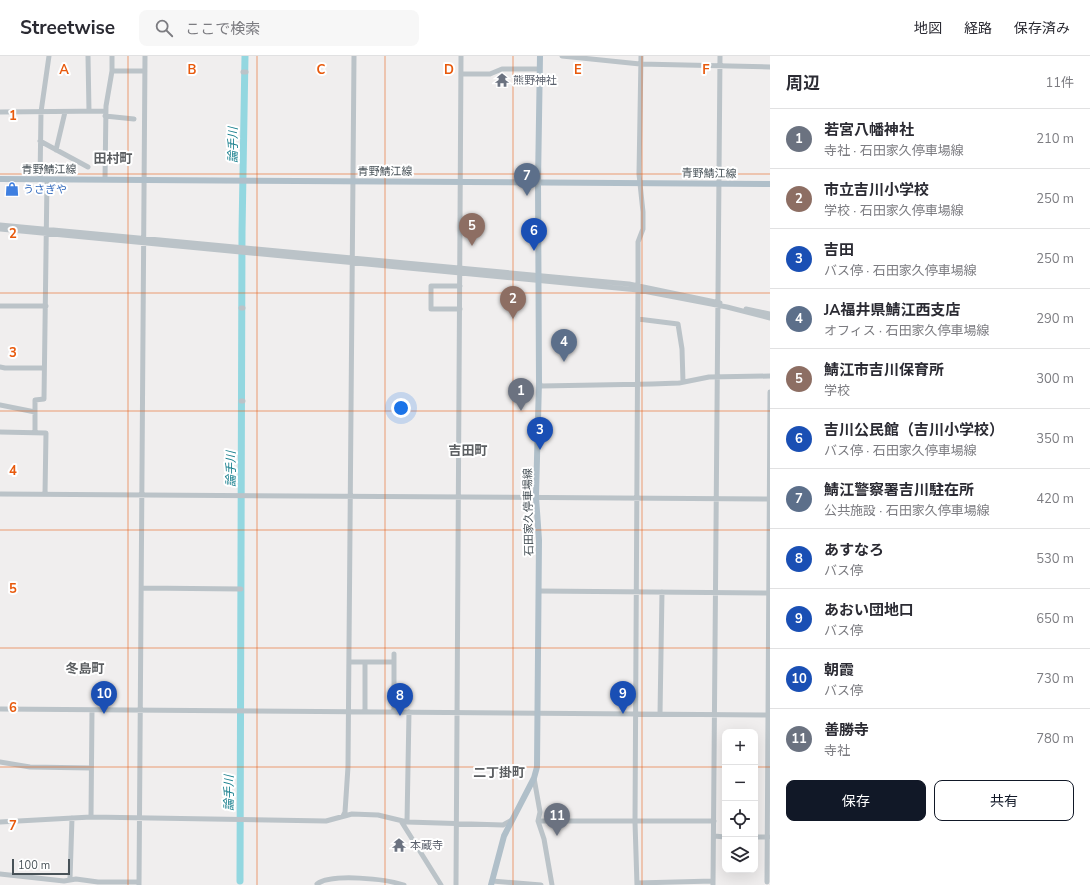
<!DOCTYPE html>
<html lang="ja">
<head>
<meta charset="utf-8">
<style>
	:root { --surface:#fff; --page:#f7f7f7; --text:#2b2b33; --muted:#7c7c81; --line:#e1e1e2; --accent:#111827 }
	body { margin:0; font-family:"Nunito Sans","Noto Sans JP",sans-serif; background:var(--page); color:var(--text) }
	.controls { position:absolute; right:12px; bottom:12px; display:grid; overflow:hidden; border-radius:8px; box-shadow:0 4px 16px #0002 }
	.controls button { width:36px; height:36px; display:grid; place-items:center; padding:0; border:0; border-bottom:1px solid var(--line); background:var(--surface); color:var(--text); font:20px sans-serif }
	.scale { position:absolute; left:12px; bottom:10px; width:58px; box-sizing:border-box; padding-left:4px; border:2px solid #485258; border-top:0; font-size:11px; line-height:14px; white-space:nowrap; color:#485258; -webkit-text-stroke:3px #fff; paint-order:stroke }
	.you { position:absolute; left:401px; top:352px; width:14px; height:14px; margin:-10px; border:3px solid #fff; border-radius:50%; background:#1a73e8; box-shadow:0 0 0 6px #1a73e833 }
	.badge { display:grid; place-items:center; width:26px; height:26px; border-radius:50%; background:var(--accent); color:#fff; font-size:13px; font-weight:700 }
	.pin { position:absolute; translate:-50% -33px; filter:drop-shadow(0 1px 2px #0008) }
	.pin::after { content:''; position:absolute; top:21px; width:14px; height:12px; background:inherit; clip-path:polygon(0 0,100% 0,50% 100%) }
	.list { margin:0; padding:0; list-style:none }
	h2 { display:flex; justify-content:space-between; align-items:center; height:52px; margin:0; padding:0 16px; font-size:17px }
	h2 small { font-size:13px; font-weight:400; color:var(--muted) }
	.list li { display:grid; grid-template-columns:26px 1fr auto; gap:12px; align-items:center; box-sizing:border-box; height:60px; padding:0 16px; border-top:1px solid var(--line) }
	.list b { display:block; font-size:15px; white-space:nowrap }
	.list p { margin:0; font-size:13px; white-space:nowrap; color:var(--muted) }
	.list em { font-size:13px; font-style:normal; color:var(--muted) }
	.actions { display:flex; gap:8px; padding:12px 16px }
	.actions a { flex:1; padding:9px 0; border:1px solid var(--accent); border-radius:8px; text-align:center; font-size:14px; color:var(--accent) }
	.actions .main { background:var(--accent); color:#fff }
	.icon { flex:none; width:22px; height:22px; fill:none; stroke:currentColor; stroke-width:2; stroke-linecap:round; stroke-linejoin:round }
	.map { position:relative; flex:none; width:770px; height:829px; overflow:hidden }
	header { display:flex; align-items:center; gap:24px; box-sizing:border-box; height:56px; padding:0 20px; background:var(--surface); border-bottom:1px solid var(--line) }
	header strong { font-size:19px }
	nav { display:flex; gap:22px; margin-inline-start:auto; font-size:14px }
	.search { width:280px; height:36px; background:var(--page); display:flex; align-items:center; gap:10px; box-sizing:border-box; padding:0 14px; border-radius:8px; color:var(--muted); font-size:15px }
	main { display:flex }
	aside { flex:1; background:var(--surface) }
	.map>svg:first-child { display:block }
	.lines { fill:none; stroke-linecap:round; stroke-linejoin:round }
	.river { stroke:#93d7e0; stroke-width:7 }
	.minor { stroke:#bbc3c8; stroke-width:5 }
	.major { stroke:#b0bfc9; stroke-width:6 }
	.grid { fill:none; stroke:#e8590c; stroke-width:1; stroke-opacity:0.55 }
	.labels { text-anchor:middle; stroke-width:4; stroke-linejoin:round; paint-order:stroke }
	.worship-label { font-size:11px; fill:#5b616d; stroke:#fff; text-anchor:start }
	.street-label { font-size:11px; fill:#485258; stroke:#fff }
	.shop-label { font-size:11px; fill:#366cbe; stroke:#fff; text-anchor:start }
	.water-label { font-size:12px; font-style:italic; fill:#1c818f; stroke:#fff }
	.quarter-label { font-size:13px; font-weight:bold; fill:#5b5e61; stroke:#fff }
	.grid-label { font-size:13px; text-anchor:middle; font-weight:bold; fill:#e8590c; stroke:#fff; stroke-width:4; stroke-linejoin:round; paint-order:stroke }
</style>
</head>
<body>
<header>
<strong>Streetwise</strong>
<div class="search"><svg class="icon" aria-label="search" viewBox="0 0 24 24"><circle cx="10" cy="10" r="6"/><path d="M15 15l6 6"/></svg>ここで検索</div>
<nav><a>地図</a><a>経路</a><a>保存済み</a></nav>
</header>
<main>
<div class="map">
<svg width="770" height="829" viewBox="0 0 770 829">
	<rect width="100%" height="100%" fill="#f0eeee"/>
	<g class="lines">
		<path class="river" d="M240,825L242,176L245,0"/>
		<path class="minor" d="M88,0L89,55
			M562,0L640,8L770,11
			M112,15H145
			M243,16H246
			M461,18H490L502,13H539
			M0,56L106,55
			M105,60L134,63
			M40,85L88,111
			M56,94L65,56
			M105,123L106,50L112,15V0
			M40,124L41,56L49,0
			M0,169L629,228L720,247
			M0,173L638,234L727,251L770,262
			M638,229V186L643,173V156L639,118L641,0
			M0,250H46
			M241,252H243
			M460,253H431V230H460
			M746,253L770,258
			M638,263L678,268L682,293L683,326
			M0,311L5,312H44
			M539,326L541,330L652,328L679,327L709,321L770,320
			M241,345H243
			M0,349L35,356
			M0,376L46,377L45,438
			M35,376V344L44,343L47,124
			M0,438L770,443
			M142,532L241,533
			M539,535L770,537
			M349,606H394
			M365,606V656
			M0,653L770,659
			M394,656V598
			M660,658L662,536
			M0,706L30,711L91,712
			M534,722L540,756L538,765L544,783L552,829
			M343,760L345,756L348,711L354,0
			M91,761L92,654
			M401,765L441,829
			M538,765H714
			M0,766L91,761L326,765L352,758L378,759L407,766L503,769L512,764
			M407,766L409,656
			M714,780L725,781
			M755,781H769
			M0,818L64,825L76,823L98,826H139
			M70,823L72,762
			M492,825L541,829
			M767,826L770,336
			M637,827L713,825
			M317,828C332,817 386,823 404,829
			M139,829L145,0
			M456,829L461,0
			M637,829L635,766L638,234
			M713,829L720,0"/>
		<path class="major" d="M0,123L770,128
			M491,829L504,780L534,722L537,711L539,484L536,441L539,326L538,126L540,0"/>
	</g>
	<path class="grid" d="M128,0V829M257,0V829M385,0V829M513,0V829M642,0V829M0,118H770M0,237H770M0,355H770M0,474H770M0,592H770M0,711H725M755,711H770"/>
	<defs>
		<symbol id="temple-bare" viewBox="-9 -9 18 18"><path d="M0-6L5-2H3V0L6.5 2.5H4V6H1.5V3h-3V6H-4V2.5H-6.5L-3 0V-2H-5Z" fill="#6b7280" stroke="#fff" stroke-width="2.5" paint-order="stroke"/></symbol>
		<symbol id="shop-bare" viewBox="-9 -9 18 18"><path d="M-5-2.5h2.3a2.7 3.5 0 0 1 5.4 0H5L5.5 6h-11ZM-1.5-2.5h3a1.5 2.3 0 0 0-3 0Z" fill="#3f7fe0" stroke="#fff" stroke-width="2.5" paint-order="stroke"/></symbol>
	</defs>
	<g fill-rule="evenodd">
		<use href="#temple-bare" x="492" y="14" width="20" height="20"/>
		<use href="#shop-bare" x="2" y="123" width="20" height="20"/>
		<use href="#temple-bare" x="389" y="779" width="20" height="20"/>
	</g>
	<g class="labels">
		<g class="worship-label">
			<text x="513" y="28">熊野神社</text>
			<text x="410" y="793">本蔵寺</text>
		</g>
		<g class="street-label">
			<text x="49" y="117">青野鯖江線</text>
			<text x="385" y="119">青野鯖江線</text>
			<text transform="translate(709 117) rotate(1)" y="4">青野鯖江線</text>
			<text transform="translate(528 456) rotate(-91)" y="4">石田家久停車場線</text>
		</g>
		<g class="shop-label">
			<text x="23" y="137">うさぎや</text>
		</g>
		<g class="water-label">
			<text transform="translate(233 89) rotate(-90)" y="4">論手川</text>
			<text transform="translate(231 413) rotate(-90)" y="4">論手川</text>
			<text transform="translate(229 737) rotate(-90)" y="4">論手川</text>
		</g>
		<g class="quarter-label">
			<text x="113" y="107">田村町</text>
			<text x="468" y="399">吉田町</text>
			<text x="85" y="617">冬島町</text>
			<text x="499" y="721">二丁掛町</text>
		</g>
	</g>
	<g class="grid-label">
		<text x="64" y="18">A</text>
		<text x="192" y="18">B</text>
		<text x="321" y="18">C</text>
		<text x="449" y="18">D</text>
		<text x="578" y="18">E</text>
		<text x="706" y="18">F</text>
		<text x="13" y="64">1</text>
		<text x="13" y="182">2</text>
		<text x="13" y="301">3</text>
		<text x="13" y="419">4</text>
		<text x="13" y="537">5</text>
		<text x="13" y="656">6</text>
		<text x="13" y="774">7</text>
	</g>
</svg>
<div class="controls">
<button>+</button>
<button>−</button>
<button><svg class="icon" aria-label="locate" viewBox="0 0 24 24"><circle cx="12" cy="12" r="6"/><path d="M12 2v4M12 18v4M2 12h4M18 12h4"/></svg></button>
<button><svg class="icon" aria-label="layers" viewBox="0 0 24 24"><path d="M12 4l9 5-9 5-9-5zM3 14l9 5 9-5"/></svg></button>
</div>
<div class="scale">100 m</div>
<div class="you"></div>
<div class="pin badge" style="left:521px;top:355px;background:#6b7280">1</div>
<div class="pin badge" style="left:513px;top:263px;background:#8d6e63">2</div>
<div class="pin badge" style="left:540px;top:394px;background:#1a4fb4">3</div>
<div class="pin badge" style="left:564px;top:306px;background:#5c6f8a">4</div>
<div class="pin badge" style="left:472px;top:190px;background:#8d6e63">5</div>
<div class="pin badge" style="left:534px;top:195px;background:#1a4fb4">6</div>
<div class="pin badge" style="left:527px;top:140px;background:#5c6f8a">7</div>
<div class="pin badge" style="left:400px;top:660px;background:#1a4fb4">8</div>
<div class="pin badge" style="left:623px;top:658px;background:#1a4fb4">9</div>
<div class="pin badge" style="left:104px;top:658px;background:#1a4fb4">10</div>
<div class="pin badge" style="left:557px;top:780px;background:#6b7280">11</div>
</div>
<aside>
<h2>周辺<small>11件</small></h2>
<ul class="list">
<li><span class="badge" style="background:#6b7280">1</span><div><b>若宮八幡神社</b><p>寺社 · 石田家久停車場線</p></div><em>210 m</em></li>
<li><span class="badge" style="background:#8d6e63">2</span><div><b>市立吉川小学校</b><p>学校 · 石田家久停車場線</p></div><em>250 m</em></li>
<li><span class="badge" style="background:#1a4fb4">3</span><div><b>吉田</b><p>バス停 · 石田家久停車場線</p></div><em>250 m</em></li>
<li><span class="badge" style="background:#5c6f8a">4</span><div><b>JA福井県鯖江西支店</b><p>オフィス · 石田家久停車場線</p></div><em>290 m</em></li>
<li><span class="badge" style="background:#8d6e63">5</span><div><b>鯖江市吉川保育所</b><p>学校</p></div><em>300 m</em></li>
<li><span class="badge" style="background:#1a4fb4">6</span><div><b>吉川公民館（吉川小学校）</b><p>バス停 · 石田家久停車場線</p></div><em>350 m</em></li>
<li><span class="badge" style="background:#5c6f8a">7</span><div><b>鯖江警察署吉川駐在所</b><p>公共施設 · 石田家久停車場線</p></div><em>420 m</em></li>
<li><span class="badge" style="background:#1a4fb4">8</span><div><b>あすなろ</b><p>バス停</p></div><em>530 m</em></li>
<li><span class="badge" style="background:#1a4fb4">9</span><div><b>あおい団地口</b><p>バス停</p></div><em>650 m</em></li>
<li><span class="badge" style="background:#1a4fb4">10</span><div><b>朝霞</b><p>バス停</p></div><em>730 m</em></li>
<li><span class="badge" style="background:#6b7280">11</span><div><b>善勝寺</b><p>寺社</p></div><em>780 m</em></li>
</ul>
<div class="actions"><a class="main">保存</a><a>共有</a></div>
</aside>
</main>
</body>
</html>
